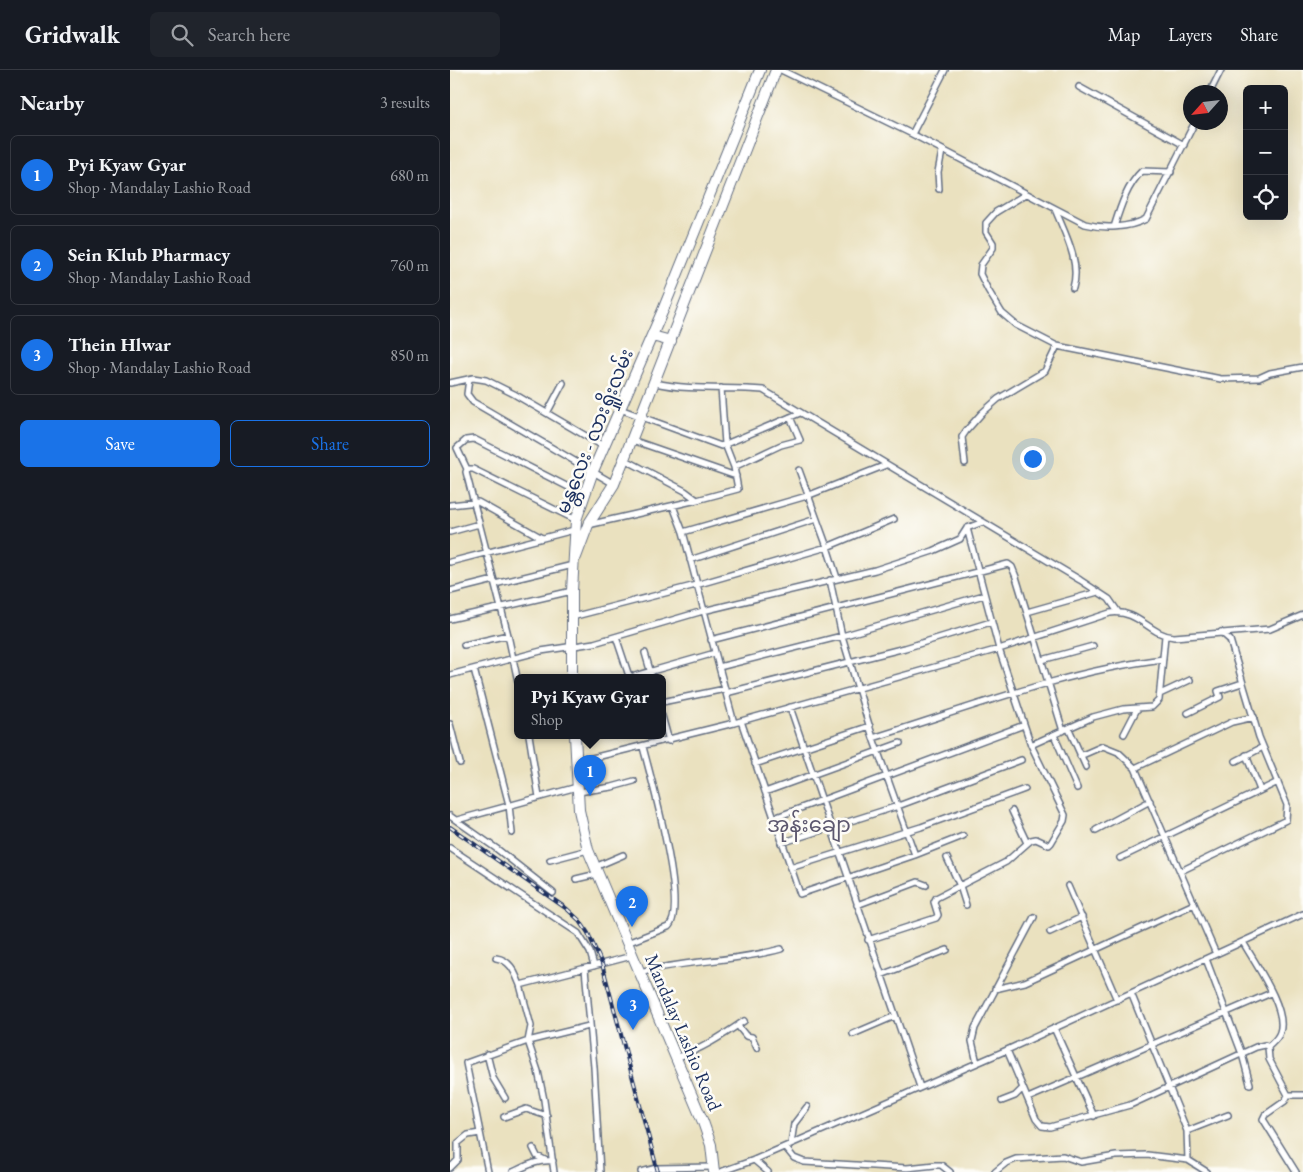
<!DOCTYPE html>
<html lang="en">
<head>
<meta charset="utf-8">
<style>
	:root { --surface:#171b24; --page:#20242c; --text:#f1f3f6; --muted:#9ea1a6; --line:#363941; --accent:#1a73e8 }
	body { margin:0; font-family:"EB Garamond","Noto Sans Myanmar",serif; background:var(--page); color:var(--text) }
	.controls { position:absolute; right:15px; top:15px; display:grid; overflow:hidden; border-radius:8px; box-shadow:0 5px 20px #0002 }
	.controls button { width:45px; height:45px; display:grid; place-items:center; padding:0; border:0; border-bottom:1px solid var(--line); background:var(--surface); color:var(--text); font:25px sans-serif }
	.compass { position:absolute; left:733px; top:15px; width:45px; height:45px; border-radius:50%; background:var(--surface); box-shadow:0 5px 20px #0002; rotate:243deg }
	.you { position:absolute; left:582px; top:388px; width:18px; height:18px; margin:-12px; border:4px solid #fff; border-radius:50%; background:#1a73e8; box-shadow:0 0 0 8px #1a73e833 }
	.badge { display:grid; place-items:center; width:32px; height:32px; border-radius:50%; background:var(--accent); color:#fff; font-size:16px; font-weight:700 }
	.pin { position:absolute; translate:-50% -41px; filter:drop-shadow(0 1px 2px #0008) }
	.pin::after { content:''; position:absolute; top:26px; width:18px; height:15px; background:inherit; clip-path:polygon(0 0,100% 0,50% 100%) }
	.popup { position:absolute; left:64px; top:604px; width:152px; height:65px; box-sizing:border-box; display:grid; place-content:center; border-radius:8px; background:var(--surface); filter:drop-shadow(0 1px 4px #0005); font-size:16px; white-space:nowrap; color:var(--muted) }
	.popup b { font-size:19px; color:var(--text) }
	.popup::after { content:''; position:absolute; left:50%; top:100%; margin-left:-10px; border:10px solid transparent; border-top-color:var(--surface) }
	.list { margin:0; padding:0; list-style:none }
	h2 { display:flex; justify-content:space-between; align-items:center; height:65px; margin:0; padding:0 20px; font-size:21px }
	h2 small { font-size:16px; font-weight:400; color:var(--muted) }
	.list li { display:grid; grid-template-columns:32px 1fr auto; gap:15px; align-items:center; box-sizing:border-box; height:80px; margin:0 10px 10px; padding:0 10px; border:1px solid var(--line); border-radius:8px }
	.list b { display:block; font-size:19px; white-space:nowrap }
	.list p { margin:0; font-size:16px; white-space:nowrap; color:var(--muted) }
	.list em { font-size:16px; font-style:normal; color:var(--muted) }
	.actions { display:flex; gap:10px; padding:15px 20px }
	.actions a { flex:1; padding:11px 0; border:1px solid var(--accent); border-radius:8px; text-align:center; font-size:18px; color:var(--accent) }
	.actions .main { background:var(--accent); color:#fff }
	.icon { flex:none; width:28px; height:28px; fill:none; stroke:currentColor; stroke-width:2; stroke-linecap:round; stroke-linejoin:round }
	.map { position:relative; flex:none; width:853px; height:1102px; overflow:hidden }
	header { display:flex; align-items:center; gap:30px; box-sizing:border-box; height:70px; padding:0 25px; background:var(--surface); border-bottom:1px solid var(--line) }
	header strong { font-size:24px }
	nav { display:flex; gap:28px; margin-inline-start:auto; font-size:18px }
	.search { width:350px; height:45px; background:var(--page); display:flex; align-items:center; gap:12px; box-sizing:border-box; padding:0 18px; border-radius:8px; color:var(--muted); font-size:19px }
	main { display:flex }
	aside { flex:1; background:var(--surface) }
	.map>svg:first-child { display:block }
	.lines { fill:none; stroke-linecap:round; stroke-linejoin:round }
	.street-casing { stroke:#636d80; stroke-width:8 }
	.highway-casing { stroke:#636d80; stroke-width:12 }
	.street { stroke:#fff; stroke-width:5 }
	.highway { stroke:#fff; stroke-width:10 }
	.rail-casing { stroke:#1b2f5e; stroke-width:4 }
	.rail { stroke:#fdfcf7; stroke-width:2; stroke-dasharray:5.5; stroke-linecap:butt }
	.labels { text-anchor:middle; stroke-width:5; stroke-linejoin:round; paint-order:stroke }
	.street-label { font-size:19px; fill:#1b2f5e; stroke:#fdfcf7 }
	.quarter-label { font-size:21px; fill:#5d586f; stroke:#fdfcf7 }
</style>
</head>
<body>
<header>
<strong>Gridwalk</strong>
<div class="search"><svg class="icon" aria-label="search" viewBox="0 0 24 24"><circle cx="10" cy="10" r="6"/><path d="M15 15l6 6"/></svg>Search here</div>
<nav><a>Map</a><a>Layers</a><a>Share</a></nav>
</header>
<main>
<aside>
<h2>Nearby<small>3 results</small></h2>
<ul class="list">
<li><span class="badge">1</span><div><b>Pyi Kyaw Gyar</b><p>Shop · Mandalay Lashio Road</p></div><em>680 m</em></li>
<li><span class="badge">2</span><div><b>Sein Klub Pharmacy</b><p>Shop · Mandalay Lashio Road</p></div><em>760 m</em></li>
<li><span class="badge">3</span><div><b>Thein Hlwar</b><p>Shop · Mandalay Lashio Road</p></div><em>850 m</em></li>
</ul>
<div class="actions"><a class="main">Save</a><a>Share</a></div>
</aside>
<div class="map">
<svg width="853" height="1102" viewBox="0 0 853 1102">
	<rect width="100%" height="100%" fill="#fdfcf7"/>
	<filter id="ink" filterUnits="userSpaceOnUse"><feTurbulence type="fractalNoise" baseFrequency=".02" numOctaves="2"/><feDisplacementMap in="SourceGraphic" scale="10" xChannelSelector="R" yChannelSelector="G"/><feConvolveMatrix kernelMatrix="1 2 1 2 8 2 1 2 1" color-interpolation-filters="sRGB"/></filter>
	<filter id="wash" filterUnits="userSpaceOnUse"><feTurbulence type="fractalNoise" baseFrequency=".0096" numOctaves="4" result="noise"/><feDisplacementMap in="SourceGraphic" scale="20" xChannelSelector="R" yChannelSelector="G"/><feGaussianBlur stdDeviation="1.12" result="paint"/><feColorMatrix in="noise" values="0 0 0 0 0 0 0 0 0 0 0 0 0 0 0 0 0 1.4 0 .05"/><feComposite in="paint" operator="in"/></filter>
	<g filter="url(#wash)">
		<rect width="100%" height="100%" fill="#eae1bf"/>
	</g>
	<g filter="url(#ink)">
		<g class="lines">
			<defs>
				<path id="street" d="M331,0L462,64L635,154C654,159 679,158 696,149L745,52
					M629,17L734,75
					M760,22L771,0
					M462,64L495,0
					M489,119L488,102L492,81
					M576,124L546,142L536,153V162L543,173V178L531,195L530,204L538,220L552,243L566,255L607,276L771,309L809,308L820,303L853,297
					M605,139C615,164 631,192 623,218
					M664,157C670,138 677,115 692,101L721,102
					M19,309L17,324L23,332L164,414
					M0,313L23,308L36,310L64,324L153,376
					M205,313C241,321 277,317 313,320L630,510L659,529L668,542
					M170,339L271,376L350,343
					M97,343L113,313
					M182,370L286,406
					M515,393L512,367L516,361L532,343L548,329L595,301L607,276
					M284,397L331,375L350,370L340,347
					M17,399L7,378L16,370L24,369L134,425
					M349,400L377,477L444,449
					M247,430L288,419L284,397L275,374L271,318
					M0,435L28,432L92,468
					M223,436L233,462L284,653
					M138,455L247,430L235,421L174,389
					M517,458L549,579L581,675
					M0,462L29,454
					M233,462L357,426L436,395
					M240,490L366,449
					M0,492L124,460
					M380,510L392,566L423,668L465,785
					M45,514L123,495
					M0,521L44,510
					M577,542L648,522
					M122,547L246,515L377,477L387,508
					M0,549L122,521
					M166,567L178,603L181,607L265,583
					M261,570L558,494L562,497L566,507L613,661
					M14,575L58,565
					M195,583L202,607
					M592,590L643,576
					M269,597L392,566L534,525
					M24,599L59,735L62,763
					M0,605L91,581L144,573L253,541L425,500L483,481L510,469L517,458L533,452
					M68,612L58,565L16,402L17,399H23L126,450
					M276,623L455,578L541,552
					M710,624L740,610
					M212,632L275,619
					M340,637L470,1017
					M738,643L770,627L768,621L792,613
					M212,646L219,671
					M291,651L350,824L465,785L513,766
					M0,654L10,693
					M619,659L636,697
					M674,664L687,639
					M79,665L89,727
					M604,665L627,718
					M423,668C517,639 615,601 713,589
					M796,685L810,720
					M630,686L653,676L668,682L685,698
					M786,691L813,677
					M126,692L284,653L549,579L660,543C689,539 699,565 724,567L820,559L853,545
					M305,694L420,656
					M128,722L162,717L184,711
					M315,722L450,673
					M562,741L577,773
					M0,746L47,779L103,823
					M324,748L574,655
					M7,750L127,717
					M646,760L700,731
					M331,773L448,736L571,690
					M0,778L128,863L140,882L144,896
					M497,788L510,816L516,835
					M670,788L828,712
					M100,790L138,780
					M145,797L173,785
					M340,798L471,757L575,719
					M731,801L836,750L837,735L809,667L780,570L771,562
					M126,809L147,804
					M618,816L667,930
					M407,835L468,812L476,815
					M600,862L632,847
					M418,870L486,848L488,845L484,832L486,828L556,792L581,770L586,769L599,775L601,773L614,751L615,745L581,675L643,647L673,639L702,637L709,630L715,566
					M793,872C804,892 838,939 830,962C828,969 823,972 818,977L819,989L838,1025L835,1031L815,1045L813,1049L846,1102
					M177,873L218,857C239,841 200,704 193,677
					M766,884L685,698L782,652L804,647
					M46,888C61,890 65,903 70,915
					M756,889L792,984L800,1014
					M135,899L144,997L150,1102
					M189,902C236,890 284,892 331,879
					M431,905L497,880
					M545,919L575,912L744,834
					M681,923L737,1061L738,1090
					M288,956L296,966L302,967L307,978
					M604,958L644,1046
					M403,964L445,946
					M557,980L586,1049L592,1056L600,1057L680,1035L806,977L815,975L818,977
					M37,984L43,1008L55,1028
					M225,988C251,980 272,966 294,951
					M527,993L522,971L525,958L584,847
					M838,1025H853
					M578,1028L821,923
					M552,1031L565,1026L573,1018
					M54,1047L76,1039L97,1046
					M737,1061L778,1045
					M341,1074L344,1054L357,1037
					M335,1077L344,1088L354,1092L457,1098L485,1095H491L500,1102
					M83,1078L87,1086L95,1090
					M304,1090L318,1102
					M0,1098L8,1090V1073L18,1065L30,1063
					M38,1102L16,993L78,971L139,956
					M63,1102C76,1096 89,1089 103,1091
					M104,1102L94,1030L88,1001L78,971L81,956L70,915L182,886
					M191,1102L207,1098L264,1097
					M270,1102L304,1090L557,980L853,844
					M545,1102L556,1093L566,1089L613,1086L631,1092L666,1086L697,1085L738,1090L757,1102"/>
				<path id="highway" d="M202,266L221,271
					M126,487L138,455L164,414L174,389L326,0
					M122,607V521L126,450L143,401L213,240L310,0
					M125,665L129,740L138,780L253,1052L261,1075L264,1102"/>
			</defs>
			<use href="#street" class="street-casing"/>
			<use href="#highway" class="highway-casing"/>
			<use href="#street" class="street"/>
			<use href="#highway" class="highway"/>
			<defs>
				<path id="rail" d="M0,757L117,839L130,851L138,863L152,894L208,1102"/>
			</defs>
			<use href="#rail" class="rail-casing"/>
			<use href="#rail" class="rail"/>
		</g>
	</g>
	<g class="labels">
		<g class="street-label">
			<text transform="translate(144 361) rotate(-68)" y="7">မန္တလေး - လားရှိုးလမ်း</text>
			<text transform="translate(234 962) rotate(67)" y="7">Mandalay Lashio Road</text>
		</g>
		<g class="quarter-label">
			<text x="359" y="762">အုန်းချော</text>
		</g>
	</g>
</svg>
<div class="controls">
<button>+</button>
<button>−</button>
<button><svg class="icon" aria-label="locate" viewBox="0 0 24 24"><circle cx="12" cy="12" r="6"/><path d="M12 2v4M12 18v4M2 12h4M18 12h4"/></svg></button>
</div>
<svg class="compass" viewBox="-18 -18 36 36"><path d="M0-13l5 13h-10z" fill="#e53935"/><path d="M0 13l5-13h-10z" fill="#9ea1a6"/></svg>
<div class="you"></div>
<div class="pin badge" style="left:140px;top:726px">1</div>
<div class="popup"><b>Pyi Kyaw Gyar</b>Shop</div>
<div class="pin badge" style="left:182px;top:857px">2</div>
<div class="pin badge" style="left:183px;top:960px">3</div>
</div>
</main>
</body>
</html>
